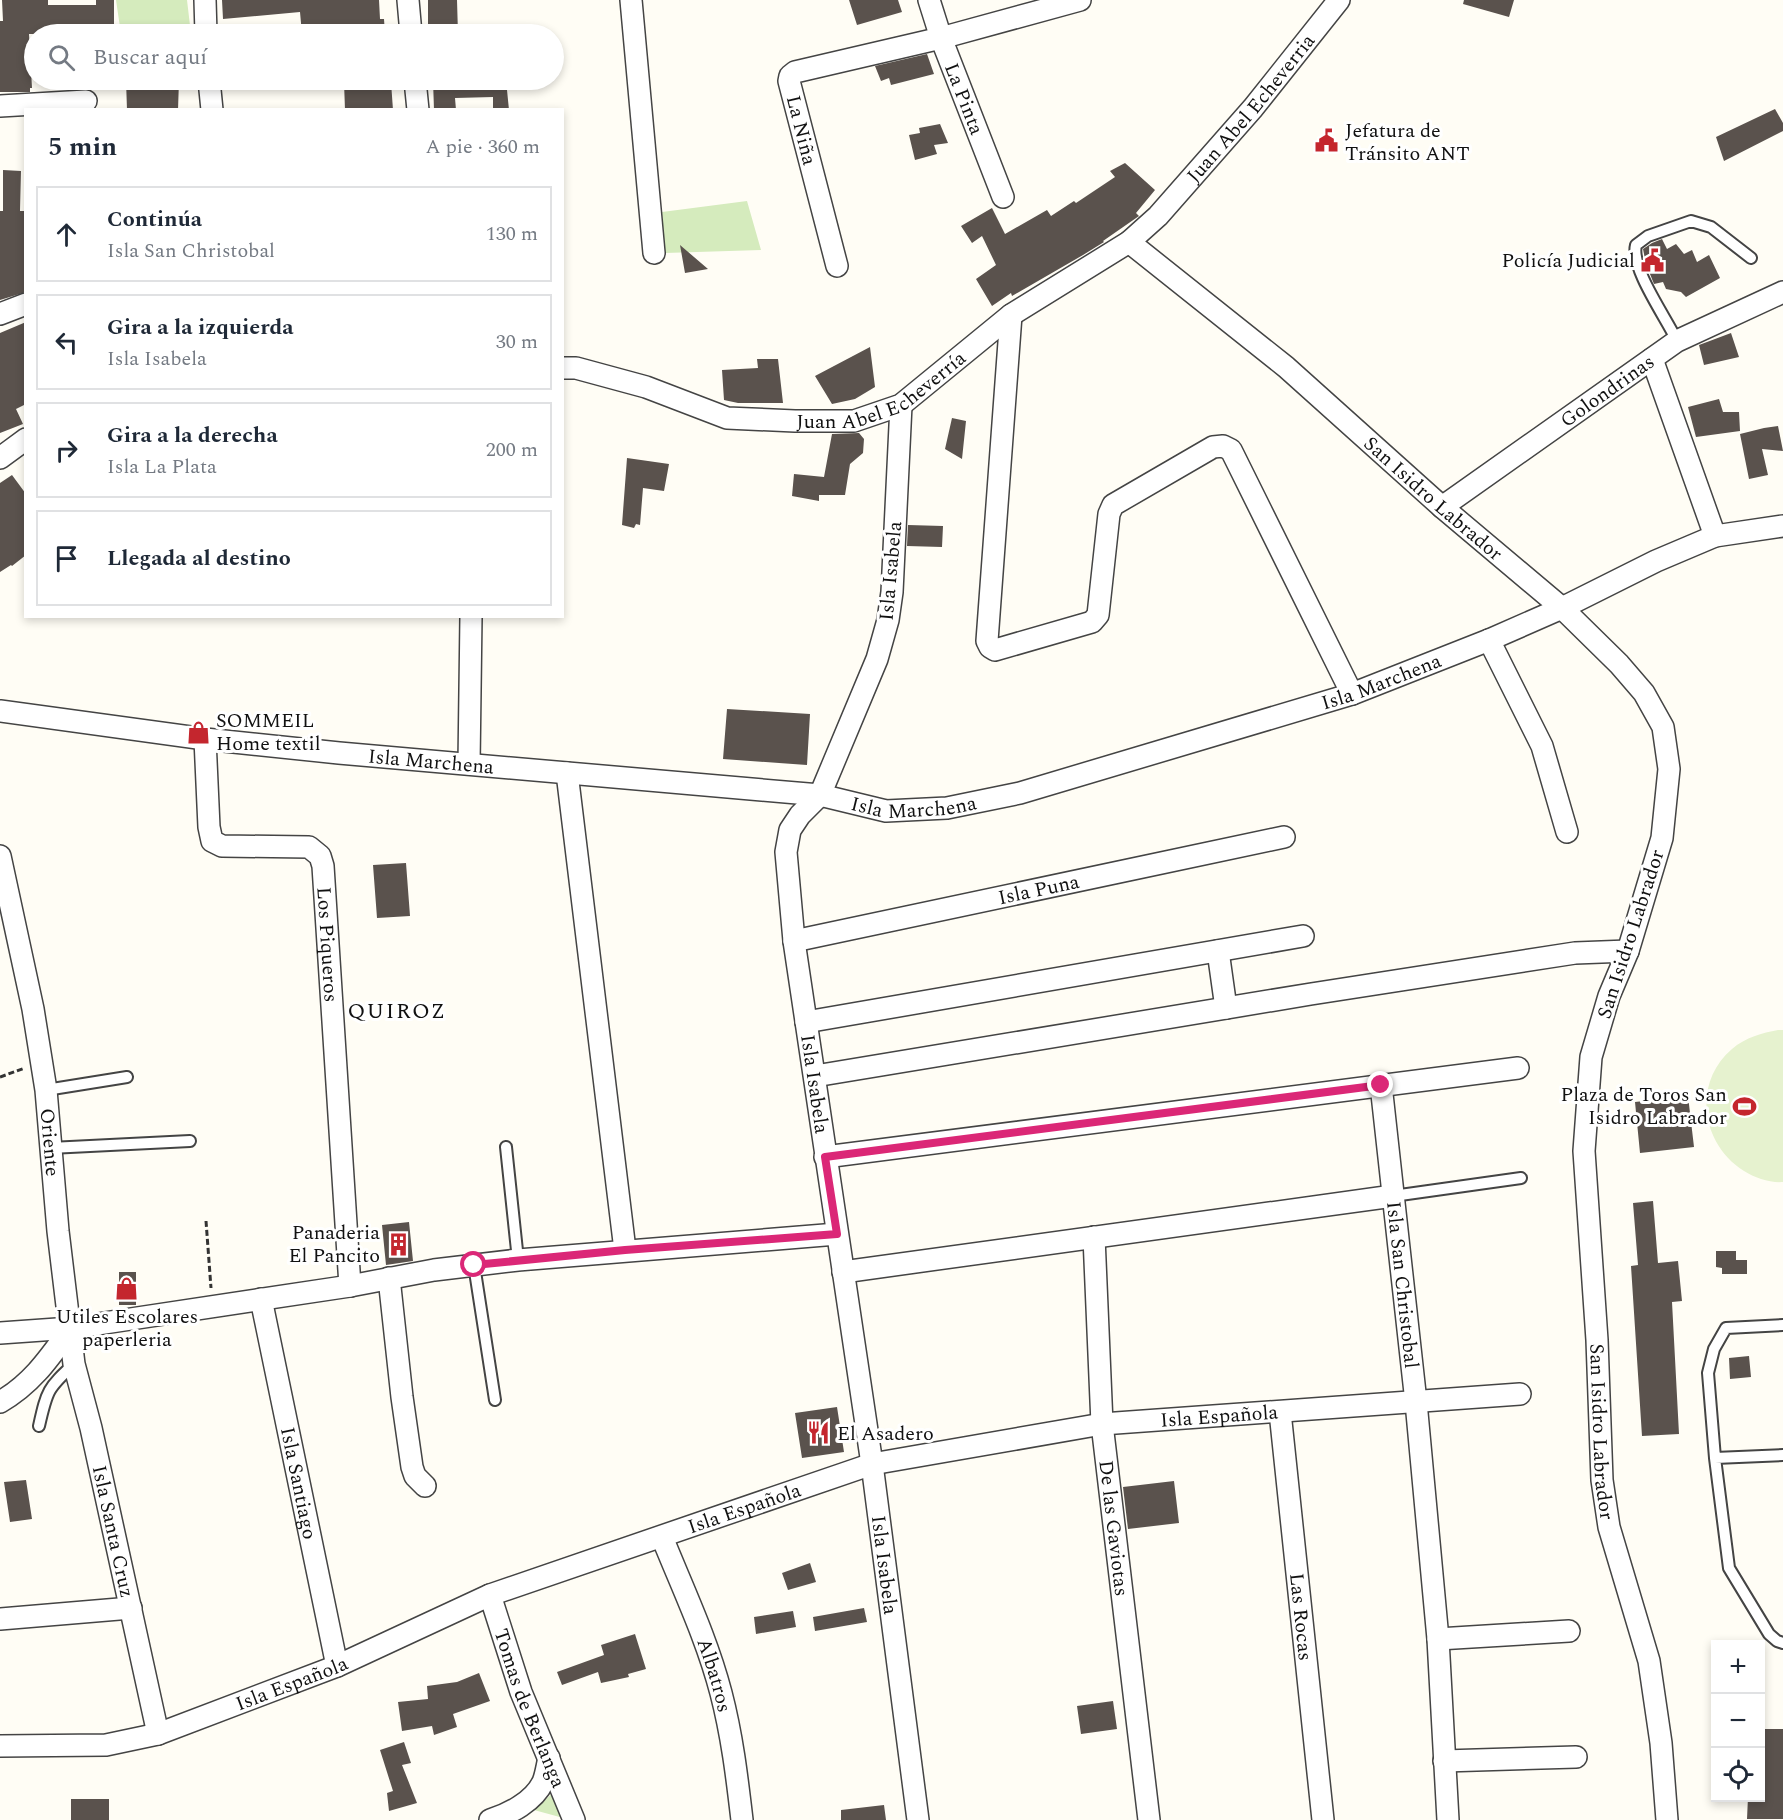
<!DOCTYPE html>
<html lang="es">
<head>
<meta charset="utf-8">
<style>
	:root { --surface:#fff; --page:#f2f2f3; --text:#1f2937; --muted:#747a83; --line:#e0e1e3 }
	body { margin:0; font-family:Spectral,serif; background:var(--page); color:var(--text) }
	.controls { position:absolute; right:18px; bottom:18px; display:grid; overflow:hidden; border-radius:0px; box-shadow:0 3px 9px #0003 }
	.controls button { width:54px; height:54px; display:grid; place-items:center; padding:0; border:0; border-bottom:2px solid var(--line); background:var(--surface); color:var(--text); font:30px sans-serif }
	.stop { position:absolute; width:18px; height:18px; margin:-14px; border:4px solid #db2777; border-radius:50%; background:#fff }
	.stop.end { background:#db2777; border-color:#fff; box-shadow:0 2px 6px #0008 }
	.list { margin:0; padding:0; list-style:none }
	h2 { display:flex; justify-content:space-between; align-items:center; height:78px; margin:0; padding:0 24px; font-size:26px }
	h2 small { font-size:20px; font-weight:400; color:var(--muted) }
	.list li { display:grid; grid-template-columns:39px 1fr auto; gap:18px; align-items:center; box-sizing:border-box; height:96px; margin:0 12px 12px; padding:0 12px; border:2px solid var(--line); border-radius:0px }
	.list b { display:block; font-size:22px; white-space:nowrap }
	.list p { margin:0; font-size:20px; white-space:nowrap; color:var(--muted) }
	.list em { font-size:20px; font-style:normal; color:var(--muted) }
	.icon { flex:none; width:33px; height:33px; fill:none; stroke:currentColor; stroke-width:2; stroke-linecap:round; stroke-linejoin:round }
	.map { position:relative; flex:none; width:1783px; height:1820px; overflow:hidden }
	.search { position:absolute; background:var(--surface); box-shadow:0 3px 9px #0003; left:24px; top:24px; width:540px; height:66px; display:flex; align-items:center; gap:15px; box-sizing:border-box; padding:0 21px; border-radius:33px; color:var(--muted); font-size:22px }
	.panel { position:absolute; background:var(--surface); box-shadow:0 3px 9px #0003; left:24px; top:108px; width:540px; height:510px; border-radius:0px }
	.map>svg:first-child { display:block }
	.green { fill:#d5ebbd }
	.pitch { fill:#e6f2cf }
	.building { fill:#5a524d }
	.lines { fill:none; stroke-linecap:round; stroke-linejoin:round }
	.lane-casing { stroke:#444; stroke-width:14 }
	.street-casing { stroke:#444; stroke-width:24 }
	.path { stroke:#333; stroke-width:3; stroke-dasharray:6 3; stroke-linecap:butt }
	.lane { stroke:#fff; stroke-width:10 }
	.street { stroke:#fff; stroke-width:21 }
	.route { stroke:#db2777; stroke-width:8 }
	.labels { text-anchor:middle; stroke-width:6; stroke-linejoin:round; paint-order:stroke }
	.street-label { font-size:20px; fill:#111; stroke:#fff }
	.poi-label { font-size:20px; fill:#111; stroke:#fff; text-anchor:start }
	.quarter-label { font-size:22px; letter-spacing:1.5px; fill:#111; stroke:#fff }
</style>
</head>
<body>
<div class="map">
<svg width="1783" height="1820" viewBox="0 0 1783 1820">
	<rect width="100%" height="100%" fill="#fffdf5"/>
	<path class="green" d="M116,0H187L191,34H121Z
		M747,201L761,250L665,253L662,212Z
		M555,1791L567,1819L534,1810Z"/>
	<path class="pitch" d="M1778,1030H1783V1182C1770,1183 1755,1178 1744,1171C1701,1144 1692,1083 1732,1049C1746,1037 1762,1033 1778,1030Z"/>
	<path class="building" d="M2,0H48V5H96V0H114V32H86V34H29L32,88H30V92H0V21H3Z
		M222,0H379L380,19H384L385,34H302L300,12L223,19Z
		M428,0H457L458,34H428Z
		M849,0H898L902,12L857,25Z
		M1464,0H1514L1509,17L1463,4Z
		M927,54L934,74L891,85L889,78L881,81L875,66Z
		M126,80H179L178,110H127Z
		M433,80H506L509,110H493V97L455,98L456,110H434Z
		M344,82H391L393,110H345Z
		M1775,109L1783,123V131L1724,161L1716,137Z
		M940,124L948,143L934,145L937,154L915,160L909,135L920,133L919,128Z
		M1125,163L1155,190L1136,213L1139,216L1103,241L1104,242L1083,255L1012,296L1011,293L992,306L976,279L996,265L982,236L972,243L961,226L992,208L1005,234L1047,210L1051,216L1074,201L1076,203L1115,177L1110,171Z
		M3,170L21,171L20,211H26V292L0,300V211H3Z
		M1662,239L1667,249L1676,244L1684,254L1692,250L1697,262L1709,255L1720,278L1686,297L1681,292L1666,289L1663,282L1654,284L1646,264L1643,249L1652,243Z
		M680,245L708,269L685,273Z
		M26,322V404L16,409L23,424L0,433V333Z
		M1731,333L1739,357L1704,365L1699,345Z
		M870,347L875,387L855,399L832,404L815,376Z
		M757,359H778L783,403H738L724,400L722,370L758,368Z
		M1719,399L1723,412H1739L1740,431L1696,437L1688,407Z
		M952,418L966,421L962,459L945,449Z
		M1778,426L1783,451L1762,449L1768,475L1749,479L1740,434L1764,428Z
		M859,433L864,439L863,453L850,464L845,495H819V501L792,496L794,474L824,477L832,434Z
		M627,458L669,464L664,491L643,488L640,525L636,524L634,528L622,525Z
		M12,475L26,494V555L12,566L11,565L0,572V483Z
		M908,525L943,526L942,547L907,546Z
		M727,709L810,714L807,765L723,759Z
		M406,863L410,916L377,918L373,865Z
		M1688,1096L1694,1147L1640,1153L1635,1102Z
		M1653,1201L1658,1263L1678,1261L1682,1301L1672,1302L1679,1434L1642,1436L1631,1266L1638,1265L1633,1203Z
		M409,1222L413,1261L386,1265L382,1225Z
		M1716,1251H1736V1260H1747V1274H1722V1268L1716,1267Z
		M119,1272H136V1305H119Z
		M1749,1356L1751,1377L1730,1379L1729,1358Z
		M837,1407L844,1452L802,1458L795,1413Z
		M26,1480L32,1519L10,1522L4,1482Z
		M1174,1481L1179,1523L1128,1529L1123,1487Z
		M810,1563L816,1582L788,1590L782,1573Z
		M864,1608L867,1622L815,1631L813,1617Z
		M793,1611L796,1627L756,1634L754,1617Z
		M635,1634L646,1669L628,1674L629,1677L601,1683L598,1672L562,1685L557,1672L604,1655L601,1645Z
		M479,1673L490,1701L453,1714L457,1727L434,1735L432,1726L402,1731L398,1702L428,1699L427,1686L457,1682Z
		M1113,1701L1117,1729L1081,1734L1077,1706Z
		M1761,1729H1783V1819H1747L1748,1797H1761Z
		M404,1742L411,1763L402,1765L417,1803L389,1811L387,1793L393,1791L380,1750Z
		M71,1799H109V1820H71Z
		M884,1805L886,1820H841V1810Z"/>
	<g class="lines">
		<defs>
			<path id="lane" d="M1677,341C1667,319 1630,268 1636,245L1648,236L1691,221L1711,227L1751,258
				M46,1090L127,1077
				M506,1147L518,1260
				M50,1148L190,1141
				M1393,1196L1521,1178
				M474,1265L495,1400
				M1783,1325L1726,1328L1714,1349L1708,1373L1715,1458L1729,1568L1769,1634L1777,1641L1783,1643
				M39,1426C47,1390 48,1388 74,1364
				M1715,1458L1783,1455"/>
			<g id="street">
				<path d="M205,0L206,34"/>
				<path d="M408,0L411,34"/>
				<path d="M631,0L654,253"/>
				<path id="s1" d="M929,0L941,38L1003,197"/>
				<path d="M209,80L212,110"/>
				<path d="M415,80L418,110"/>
				<path d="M0,106L86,101"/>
				<path id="s2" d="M1129,242L1286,367L1442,507L1562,608L1619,664L1644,693L1663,727L1669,769L1662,838L1628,951L1609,996L1591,1057L1584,1151L1597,1340L1602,1480L1609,1527L1649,1661L1661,1743L1667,1820"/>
				<path d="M837,266L789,81L790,76L795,72L941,38L1080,0"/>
				<path d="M0,314L26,304"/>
				<path d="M1011,315L987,641L990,647L995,650L1092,622L1098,615L1109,514L1113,505L1213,447L1223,446L1231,450L1352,694"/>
				<path d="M1652,359L1715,536"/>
				<path id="s3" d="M562,368H576L646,387L727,418L795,421H854L901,405L1011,315L1129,242L1158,216L1253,108L1339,0"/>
				<path id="s4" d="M901,405L892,592L888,620L877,659L820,795L800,815L790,830L786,852L794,941L872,1464L918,1820"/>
				<path d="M0,458L26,439"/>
				<path id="s5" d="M1442,507L1677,341L1783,292"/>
				<path d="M1489,640L1542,746L1567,832"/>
				<path id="s6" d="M0,711L205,739L339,753L820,795L886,811L947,808L1020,793L1352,694L1489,640L1562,608L1656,561L1715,536L1783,526"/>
				<path id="s7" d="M205,739L209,827L212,841L222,846L309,847L320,856L323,866L350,1286"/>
				<path d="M469,764L471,616"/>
				<path d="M567,773L625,1250"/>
				<path id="s8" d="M0,856L33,1009L46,1090L58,1231L74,1364L91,1428L158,1734"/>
				<path id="s9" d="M794,941L1284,837"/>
				<path d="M1218,951L1226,1008"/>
				<path d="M806,1022L1303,936"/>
				<path d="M815,1076L1311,994L1575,953L1628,951"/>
				<path id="s10" d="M1381,1085L1416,1402L1438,1639L1448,1820"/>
				<path d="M825,1157L1518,1068"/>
				<path id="s11" d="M1094,1237L1102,1424L1149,1820"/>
				<path d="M843,1272L1393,1196"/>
				<path d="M389,1278L402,1397L412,1467L415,1476L425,1486"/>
				<path id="s12" d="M261,1299L337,1666"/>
				<path d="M0,1333L71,1328L350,1286L434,1270L518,1260L837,1234"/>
				<path d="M0,1402C32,1384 50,1357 71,1328"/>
				<path id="s13" d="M1280,1412L1323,1820"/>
				<path id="s14" d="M662,1537C683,1589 707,1639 721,1693C732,1735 737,1777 742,1820"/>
				<path id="s15" d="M490,1595L521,1692L574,1820"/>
				<path d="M0,1619L131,1608"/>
				<path d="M1438,1639L1569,1631"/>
				<path id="s16" d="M0,1746L106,1745L158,1734L337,1666L490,1595L872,1464L1102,1424L1520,1394"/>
				<path d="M1444,1761L1576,1757"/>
				<path d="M490,1820C510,1814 534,1801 543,1782C546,1775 547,1766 549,1758"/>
			</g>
		</defs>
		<use href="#lane" class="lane-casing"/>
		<use href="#street" class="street-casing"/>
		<path class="path" d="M0,1077L25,1068
			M206,1221L211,1288"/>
		<use href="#lane" class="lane"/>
		<use href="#street" class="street"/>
	</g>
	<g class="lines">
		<path class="route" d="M474,1265L625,1250L837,1234L825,1157L1381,1085"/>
	</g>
	<defs>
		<symbol id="civic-bare" viewBox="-9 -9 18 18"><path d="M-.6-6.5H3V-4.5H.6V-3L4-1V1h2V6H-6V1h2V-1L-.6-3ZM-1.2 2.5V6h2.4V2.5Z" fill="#c4262e" stroke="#fff" stroke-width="2.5" paint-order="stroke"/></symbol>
		<symbol id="shop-bare" viewBox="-9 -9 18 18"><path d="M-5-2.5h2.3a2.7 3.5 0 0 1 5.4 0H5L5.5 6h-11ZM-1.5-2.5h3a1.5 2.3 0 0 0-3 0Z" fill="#c4262e" stroke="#fff" stroke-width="2.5" paint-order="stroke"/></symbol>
		<symbol id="stadium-bare" viewBox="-9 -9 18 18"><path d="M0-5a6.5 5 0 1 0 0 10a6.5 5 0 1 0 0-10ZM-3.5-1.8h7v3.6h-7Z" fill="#c4262e" stroke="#fff" stroke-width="2.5" paint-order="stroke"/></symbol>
		<symbol id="building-bare" viewBox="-9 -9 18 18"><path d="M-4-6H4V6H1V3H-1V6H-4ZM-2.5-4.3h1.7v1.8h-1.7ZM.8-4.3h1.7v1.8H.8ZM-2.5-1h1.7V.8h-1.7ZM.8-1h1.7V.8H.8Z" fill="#c4262e" stroke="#fff" stroke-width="2.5" paint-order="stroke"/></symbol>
		<symbol id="restaurant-bare" viewBox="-9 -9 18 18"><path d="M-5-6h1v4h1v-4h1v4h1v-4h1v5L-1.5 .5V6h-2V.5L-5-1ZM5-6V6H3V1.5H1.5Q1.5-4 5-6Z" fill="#c4262e" stroke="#fff" stroke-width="2.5" paint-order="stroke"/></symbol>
	</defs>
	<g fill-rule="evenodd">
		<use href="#civic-bare" x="1310" y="124" width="33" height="33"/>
		<use href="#civic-bare" x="1636" y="244" width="33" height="33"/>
		<use href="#shop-bare" x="182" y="716" width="33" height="33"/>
		<use href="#stadium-bare" x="1728" y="1090" width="33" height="33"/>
		<use href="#building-bare" x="382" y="1228" width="33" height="33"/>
		<use href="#shop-bare" x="110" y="1272" width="33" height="33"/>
		<use href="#restaurant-bare" x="802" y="1416" width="33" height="33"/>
	</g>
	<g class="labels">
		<g class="street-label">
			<text dy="7" stroke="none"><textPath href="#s1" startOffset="105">La Pinta</textPath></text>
			<text dy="7" stroke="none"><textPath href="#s3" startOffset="812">Juan Abel Echeverria</textPath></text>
			<text transform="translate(802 130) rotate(76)" y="7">La Niña</text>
			<text dy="7" stroke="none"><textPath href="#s3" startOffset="336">Juan Abel Echeverría</textPath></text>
			<text dy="7" stroke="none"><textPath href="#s5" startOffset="202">Golondrinas</textPath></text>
			<text dy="7" stroke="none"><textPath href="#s2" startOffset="398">San Isidro Labrador</textPath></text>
			<text transform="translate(890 571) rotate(-85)" y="7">Isla Isabela</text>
			<text dy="7" stroke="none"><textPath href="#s6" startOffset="1406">Isla Marchena</textPath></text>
			<text dy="7" stroke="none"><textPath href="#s6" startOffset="434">Isla Marchena</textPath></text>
			<text dy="7" stroke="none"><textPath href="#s6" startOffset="920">Isla Marchena</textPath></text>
			<text dy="7" stroke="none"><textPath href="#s9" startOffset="250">Isla Puna</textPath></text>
			<text transform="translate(1630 934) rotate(-72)" y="7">San Isidro Labrador</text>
			<text dy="7" stroke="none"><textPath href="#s7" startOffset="304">Los Piqueros</textPath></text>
			<text dy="7" stroke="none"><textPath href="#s4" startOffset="706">Isla Isabela</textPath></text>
			<text dy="7" stroke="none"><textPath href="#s8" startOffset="291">Oriente</textPath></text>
			<text dy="7" stroke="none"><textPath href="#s10" startOffset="201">Isla San Christobal</textPath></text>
			<text dy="7" stroke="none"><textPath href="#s16" startOffset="1274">Isla Española</textPath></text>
			<text dy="7" stroke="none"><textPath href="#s2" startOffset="1442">San Isidro Labrador</textPath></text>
			<text dy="7" stroke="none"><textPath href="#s12" startOffset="188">Isla Santiago</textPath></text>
			<text dy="7" stroke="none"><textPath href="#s16" startOffset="788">Isla Española</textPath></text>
			<text dy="7" stroke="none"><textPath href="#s11" startOffset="292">De las Gaviotas</textPath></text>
			<text dy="7" stroke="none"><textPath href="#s8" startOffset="686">Isla Santa Cruz</textPath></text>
			<text dy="7" stroke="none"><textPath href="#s4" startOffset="1192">Isla Isabela</textPath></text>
			<text dy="7" stroke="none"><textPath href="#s13" startOffset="206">Las Rocas</textPath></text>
			<text dy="7" stroke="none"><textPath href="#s14" startOffset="148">Albatros</textPath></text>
			<text dy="7" stroke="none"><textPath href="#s16" startOffset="302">Isla Española</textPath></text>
			<text dy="7" stroke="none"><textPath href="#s15" startOffset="120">Tomas de Berlanga</textPath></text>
		</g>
		<g class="poi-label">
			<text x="1345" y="137">Jefatura de<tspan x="1345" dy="23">Tránsito ANT</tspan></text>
			<text x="1635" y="267" text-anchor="end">Policía Judicial</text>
			<text x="216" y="727">SOMMEIL<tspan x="216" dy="23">Home textil</tspan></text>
			<text x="1727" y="1101" text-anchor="end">Plaza de Toros San<tspan x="1727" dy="23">Isidro Labrador</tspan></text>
			<text x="380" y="1239" text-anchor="end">Panaderia<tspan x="380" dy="23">El Pancito</tspan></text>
			<text x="127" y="1323" text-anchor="middle">Utiles Escolares<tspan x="127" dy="23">paperleria</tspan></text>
			<text x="837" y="1440">El Asadero</text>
		</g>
		<g class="quarter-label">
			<text x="397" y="1018">QUIROZ</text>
		</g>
	</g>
</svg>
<div class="controls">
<button>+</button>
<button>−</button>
<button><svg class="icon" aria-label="locate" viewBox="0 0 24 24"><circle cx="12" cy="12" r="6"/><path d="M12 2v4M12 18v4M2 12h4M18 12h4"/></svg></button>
</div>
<div class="stop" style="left:474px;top:1265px"></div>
<div class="stop end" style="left:1381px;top:1085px"></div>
<div class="search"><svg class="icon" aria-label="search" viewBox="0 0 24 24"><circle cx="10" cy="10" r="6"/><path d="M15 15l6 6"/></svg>Buscar aquí</div>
<section class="panel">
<h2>5 min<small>A pie · 360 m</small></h2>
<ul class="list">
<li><svg class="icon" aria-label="ahead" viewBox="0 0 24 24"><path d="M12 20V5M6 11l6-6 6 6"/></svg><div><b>Continúa</b><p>Isla San Christobal</p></div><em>130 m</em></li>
<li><svg class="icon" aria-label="left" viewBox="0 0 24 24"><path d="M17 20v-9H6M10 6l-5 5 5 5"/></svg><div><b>Gira a la izquierda</b><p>Isla Isabela</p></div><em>30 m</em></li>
<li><svg class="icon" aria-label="right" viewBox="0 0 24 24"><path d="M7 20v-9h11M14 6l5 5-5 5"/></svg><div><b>Gira a la derecha</b><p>Isla La Plata</p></div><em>200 m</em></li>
<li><svg class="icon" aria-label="arrive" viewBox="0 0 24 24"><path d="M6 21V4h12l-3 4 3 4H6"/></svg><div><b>Llegada al destino</b></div></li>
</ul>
</section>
</div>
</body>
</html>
